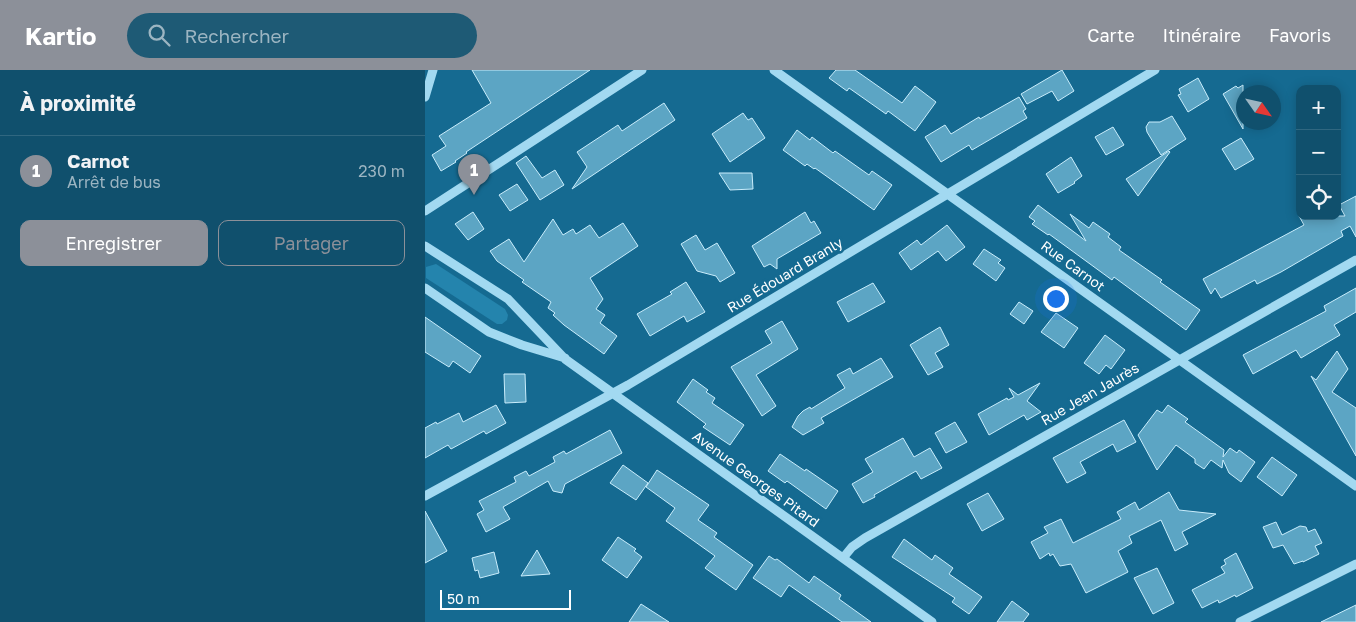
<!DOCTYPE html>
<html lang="fr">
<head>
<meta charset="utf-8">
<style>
	:root { --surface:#10506d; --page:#1e5a75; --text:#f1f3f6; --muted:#9cb5c2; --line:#306780; --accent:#8c9099 }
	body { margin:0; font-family:"Golos Text",sans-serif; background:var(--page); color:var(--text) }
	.controls { position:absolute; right:15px; top:15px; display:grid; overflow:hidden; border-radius:10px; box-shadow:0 2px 12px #0003 }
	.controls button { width:45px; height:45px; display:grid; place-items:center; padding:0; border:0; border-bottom:1px solid var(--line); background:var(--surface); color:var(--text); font:25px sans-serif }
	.compass { position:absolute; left:811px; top:15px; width:45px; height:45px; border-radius:50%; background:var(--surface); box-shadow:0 2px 12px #0003; rotate:124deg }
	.scale { position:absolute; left:15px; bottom:12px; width:131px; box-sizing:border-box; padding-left:5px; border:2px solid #fff; border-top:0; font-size:14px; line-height:18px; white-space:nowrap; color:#fff; -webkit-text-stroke:4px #156a91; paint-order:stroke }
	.you { position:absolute; left:630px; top:228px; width:18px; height:18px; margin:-12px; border:4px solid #fff; border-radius:50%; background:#1a73e8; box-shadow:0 0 0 8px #1a73e833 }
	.badge { display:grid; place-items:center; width:32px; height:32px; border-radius:50%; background:var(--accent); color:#fff; font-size:16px; font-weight:700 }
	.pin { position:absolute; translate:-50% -41px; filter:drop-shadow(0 1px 2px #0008) }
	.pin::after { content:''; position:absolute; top:26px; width:18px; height:15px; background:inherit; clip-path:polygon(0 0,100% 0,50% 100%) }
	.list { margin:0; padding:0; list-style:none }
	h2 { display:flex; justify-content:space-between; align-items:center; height:65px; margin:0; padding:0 20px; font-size:21px }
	h2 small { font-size:16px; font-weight:400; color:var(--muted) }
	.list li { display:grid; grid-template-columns:32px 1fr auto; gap:15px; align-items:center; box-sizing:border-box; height:70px; padding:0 20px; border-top:1px solid var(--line) }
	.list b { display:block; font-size:19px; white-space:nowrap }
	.list p { margin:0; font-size:16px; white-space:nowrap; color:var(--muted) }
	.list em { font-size:16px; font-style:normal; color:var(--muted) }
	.actions { display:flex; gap:10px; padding:15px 20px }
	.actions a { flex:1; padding:11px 0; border:1px solid var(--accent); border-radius:10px; text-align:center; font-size:18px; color:var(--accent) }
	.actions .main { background:var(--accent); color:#fff }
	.icon { flex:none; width:28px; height:28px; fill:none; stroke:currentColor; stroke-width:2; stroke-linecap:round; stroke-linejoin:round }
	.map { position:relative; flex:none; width:931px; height:552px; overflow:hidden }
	header { display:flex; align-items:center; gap:30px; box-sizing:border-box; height:70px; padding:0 25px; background:var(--accent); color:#fff }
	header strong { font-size:24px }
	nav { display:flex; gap:28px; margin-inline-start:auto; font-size:18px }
	.search { width:350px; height:45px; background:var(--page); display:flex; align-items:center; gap:12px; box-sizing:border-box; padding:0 18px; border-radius:28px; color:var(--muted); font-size:19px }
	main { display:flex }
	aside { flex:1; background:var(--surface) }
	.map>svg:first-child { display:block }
	.green { fill:#2484ad }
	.building { fill:#5ca5c4; stroke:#c9edfc }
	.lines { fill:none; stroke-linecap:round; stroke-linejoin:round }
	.minor { stroke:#a2d9f1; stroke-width:9 }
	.labels { text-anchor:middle; stroke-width:5; stroke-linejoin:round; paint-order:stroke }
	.street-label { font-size:14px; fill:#fff; stroke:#156a91 }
</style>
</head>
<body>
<header>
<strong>Kartio</strong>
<div class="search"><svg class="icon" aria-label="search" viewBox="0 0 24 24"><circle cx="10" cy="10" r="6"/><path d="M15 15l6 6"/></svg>Rechercher</div>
<nav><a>Carte</a><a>Itinéraire</a><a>Favoris</a></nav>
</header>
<main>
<aside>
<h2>À proximité<small></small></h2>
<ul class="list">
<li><span class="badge">1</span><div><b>Carnot</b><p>Arrêt de bus</p></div><em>230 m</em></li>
</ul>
<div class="actions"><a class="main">Enregistrer</a><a>Partager</a></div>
</aside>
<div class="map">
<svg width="931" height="552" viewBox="0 0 931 552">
	<rect width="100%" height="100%" fill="#156a91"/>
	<path class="green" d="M11,194L80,239L83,245L82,250L77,254H72L1,208V197Z"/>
	<path class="building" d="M47,0H165L41,82L42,83L30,91L31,92L16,101L7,85L21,76L14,66L66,33Z
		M411,0H430L477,33L490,16L511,32L490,61L463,41L461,44L424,18L422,21L404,8Z
		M637,0L649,21L633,31L627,21L602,34L596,24Z
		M773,8L784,29L763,42L753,25L756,24L754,19Z
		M818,15V59L798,24L811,16L813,18Z
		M594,27L601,39L598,41L602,48L547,80L544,75L516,92L500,67L520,55L526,64L554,47L555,49Z
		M239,33L250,50L147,119L162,97L152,82L193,55L197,61Z
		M318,43L323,50L327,48L340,68L305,92L287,64Z
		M747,46L761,69L736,85L722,62L721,57L724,52H735Z
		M688,57L699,75L681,85L670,67Z
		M372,60L385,70L387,67L408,83L410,81L444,105L447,101L467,115L449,140L390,98L389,99L382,94L380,96L358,80Z
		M816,68L829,89L810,100L797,79Z
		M744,81L745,82L713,126L701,109Z
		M101,86L117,108L130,100L139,115L115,130L91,93Z
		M646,87L657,106L649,112L650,113L633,123L621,104Z
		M294,103H327L328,119L305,120Z
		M92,114L103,130L85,141L74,125Z
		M931,126V167L925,156L916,161L918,166L856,202L832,214L830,210L796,228L790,218L786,224L778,209L879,155L874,146H920L914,135Z
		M613,135L661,171L645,144L664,158L668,152L685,164L683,167L696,177L694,180L737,210L735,212L775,240L761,260L689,207L687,210L624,164L623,165L607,154L610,151L604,147Z
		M48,142L59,159L43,170L30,154Z
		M380,142L386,153L389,151L396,163L352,189V199L345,194L339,197L327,176Z
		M128,149L138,165L148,159L151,164L165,155L174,168L198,153L213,176L165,208L178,229L171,239L180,245L175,253L192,266L179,284L139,255L128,245L130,243L123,238L126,232L97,212L99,210L72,191L65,181L84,169L99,192Z
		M522,155L540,177L521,191L513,181L486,200L474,183L492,170L496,175Z
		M271,165L280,180L292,173L310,203L295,212L291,206L272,201L256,174Z
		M559,179L576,190L573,193L580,198L571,211L548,194Z
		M261,212L280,242L262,252L259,246L225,266L212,244L247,224L245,222Z
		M448,213L460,232L423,252L412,232Z
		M931,218V242L909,255L915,265L876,288L871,280L828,304L818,285L901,241L899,236Z
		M594,232L608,241L599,254L585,244Z
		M631,243L653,258L639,278L616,262Z
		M0,247L56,286L45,303L28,291L24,297L0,282Z
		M357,251L373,279L331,305L351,336L337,346L306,297L347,273L340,261Z
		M515,257L524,275L510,283L518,297L503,305L485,275Z
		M680,265L700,280L686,299L681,295L674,304L659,293Z
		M912,281L923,299L907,322L931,338V386L886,306L891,310Z
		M456,288L468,307L396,348L399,353L378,365L367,357L373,346L378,341L385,337L386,339L420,318L412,305L425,298L428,304Z
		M79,304H100L101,332L80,333Z
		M268,309L283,320L281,322L290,328L287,333L319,355L305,375L278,357L281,354L252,332Z
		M615,313L602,331L616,342L602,350L599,345L564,365L553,344L582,328L583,330L589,327L584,318L593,325Z
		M71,335L81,353L61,364L59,361L26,379L23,375L0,388V358L11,352L12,354L34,343L38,352Z
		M743,335L763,349L760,352L799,380L798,387L805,378L812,383L814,380L830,392L816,412L804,403L798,390L797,398L786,390L779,399L770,393V389L751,375L732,400L713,365L732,340L737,343Z
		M699,350L711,372L692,382L688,374L655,392L661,403L642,413L628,388Z
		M530,352L542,372L521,383L510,363Z
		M185,360L197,383L140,414L137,423L128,421L123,411L78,437L85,449L61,462L52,444L59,440L54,431L91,412L89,407L101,401L104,406L130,392L128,387L139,381L141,384Z
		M478,368L489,387L505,378L517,398L496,409L491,401L449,425L450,427L438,433L427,414L448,402L440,389Z
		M355,384L380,401L381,399L413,421L401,439L362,411L360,413L343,401Z
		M847,387L872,405L857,426L832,407Z
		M198,395L223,413L211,430L185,413Z
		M232,400L284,435L273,450L292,463L289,467L328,495L311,520L280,498L290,486L241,451L250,438L221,417Z
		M744,422L754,440L791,444L757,462L763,474L750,481L736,450L704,466L707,473L693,481L703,502L661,523L646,494L635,496L628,484L625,486L624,483L615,489L606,472L623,463L619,457L636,449L648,473L696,449L692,442L710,432L714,440Z
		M563,423L579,449L557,461L542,434Z
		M0,441L22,481L0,493Z
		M851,452L857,465L875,456L881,457L883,462L890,459L897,473L890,476L894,484L878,492V491L869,494L858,475L848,478L838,457Z
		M193,467L211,479L209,481L217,487L202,508L177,490Z
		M479,469L507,490L510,485L528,498L524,504L557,527L544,544L527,532L530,528L467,487Z
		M112,480L125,504L96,506Z
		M69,482L74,503L55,508L53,500L50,501L47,488Z
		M811,483L828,518L811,527L810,525L794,533L793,530L777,538L767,520L800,503L796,497L801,494L799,490Z
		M344,486L350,490L352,489L384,513L389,506L416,525L414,529L446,552H417L364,515L356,527L328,508Z
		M732,498L749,533L728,544L709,508Z
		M587,531L604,544L598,552H572Z
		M216,534L244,552H204Z
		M931,535V552H896Z"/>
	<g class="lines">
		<path class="minor" d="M349,0L931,416
			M0,27L8,0
			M0,141L217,0
			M0,176L83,229L140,289L507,552
			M0,218L64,262L97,275L140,288
			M0,426L203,315L730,0
			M418,488L427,477L440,468L931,190
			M815,552L931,494"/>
	</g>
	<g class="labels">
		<g class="street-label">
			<text transform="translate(648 196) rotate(36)" y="5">Rue Carnot</text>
			<text transform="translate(360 205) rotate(-31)" y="5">Rue Édouard Branly</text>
			<text transform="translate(665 324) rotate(-30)" y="5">Rue Jean Jaurès</text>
			<text transform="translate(331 409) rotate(36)" y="5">Avenue Georges Pitard</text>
		</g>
	</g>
</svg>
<div class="controls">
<button>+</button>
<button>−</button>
<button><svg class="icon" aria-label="locate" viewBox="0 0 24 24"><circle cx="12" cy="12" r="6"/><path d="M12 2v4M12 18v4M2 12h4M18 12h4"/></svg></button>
</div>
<svg class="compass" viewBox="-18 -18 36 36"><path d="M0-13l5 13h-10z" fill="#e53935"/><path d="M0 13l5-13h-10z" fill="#9cb5c2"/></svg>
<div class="scale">50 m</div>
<div class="you"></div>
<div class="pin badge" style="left:49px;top:125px">1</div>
</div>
</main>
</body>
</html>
